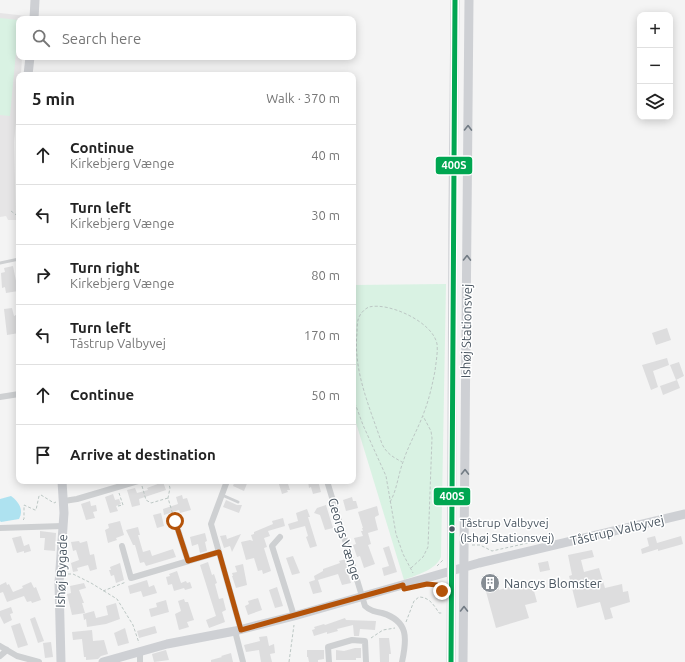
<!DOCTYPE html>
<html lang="en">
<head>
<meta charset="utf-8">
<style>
	:root { --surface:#fff; --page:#f2f2f2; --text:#222; --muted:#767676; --line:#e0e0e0 }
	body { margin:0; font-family:Ubuntu,sans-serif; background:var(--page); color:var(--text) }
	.controls { position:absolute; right:12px; top:12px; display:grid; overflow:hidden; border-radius:8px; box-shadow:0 2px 10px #0003 }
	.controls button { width:36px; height:36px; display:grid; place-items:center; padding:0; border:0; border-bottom:1px solid var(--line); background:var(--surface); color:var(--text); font:20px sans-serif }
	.stop { position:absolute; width:12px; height:12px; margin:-9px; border:3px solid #b45309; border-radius:50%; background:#fff }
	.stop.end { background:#b45309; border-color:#fff; box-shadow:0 1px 4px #0008 }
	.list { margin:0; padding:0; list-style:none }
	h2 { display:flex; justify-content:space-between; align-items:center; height:52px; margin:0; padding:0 16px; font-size:17px }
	h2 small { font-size:13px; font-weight:400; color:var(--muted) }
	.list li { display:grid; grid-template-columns:26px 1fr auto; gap:12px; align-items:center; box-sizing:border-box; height:60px; padding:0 16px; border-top:1px solid var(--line) }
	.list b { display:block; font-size:15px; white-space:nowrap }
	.list p { margin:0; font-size:13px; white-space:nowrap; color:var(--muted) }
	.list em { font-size:13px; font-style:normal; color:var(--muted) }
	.icon { flex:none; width:22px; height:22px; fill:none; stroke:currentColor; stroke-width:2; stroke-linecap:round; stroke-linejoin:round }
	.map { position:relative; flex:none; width:685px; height:662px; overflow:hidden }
	.search { position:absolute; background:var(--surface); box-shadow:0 2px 10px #0003; left:16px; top:16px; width:340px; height:44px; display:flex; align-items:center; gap:10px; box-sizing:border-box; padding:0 14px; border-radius:8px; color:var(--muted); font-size:15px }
	.panel { position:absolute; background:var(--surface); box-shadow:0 2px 10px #0003; left:16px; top:72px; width:340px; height:412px; border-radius:8px }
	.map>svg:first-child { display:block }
	.education { fill:#e6e5e6 }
	.green { fill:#d9f2e3 }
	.water { fill:#aee2f0 }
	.building { fill:#ddddde }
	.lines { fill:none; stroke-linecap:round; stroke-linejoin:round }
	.path { stroke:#bcc7c4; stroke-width:1; stroke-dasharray:3 2; stroke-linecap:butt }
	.lane { stroke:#ced0d2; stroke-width:3 }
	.street { stroke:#ced0d2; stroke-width:6 }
	.secondary { stroke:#ced0d4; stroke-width:9 }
	.bus-1-casing { stroke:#fff; stroke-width:8 }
	.bus-1 { stroke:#00a651; stroke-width:5 }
	.oneway { stroke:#727b84 }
	.route { stroke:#b45309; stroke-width:5 }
	.bus-dot { fill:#4a5661; stroke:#fff; stroke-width:1.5 }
	.labels { text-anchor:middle; stroke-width:3; stroke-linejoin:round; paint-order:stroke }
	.bus-label { font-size:12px; fill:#4a5661; stroke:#fff; text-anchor:start }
	.street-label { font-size:13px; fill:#4a5661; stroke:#fff }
	.poi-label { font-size:13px; fill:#4a5661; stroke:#fff; text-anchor:start }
	.line-badge { stroke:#fff; stroke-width:1.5 }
	.badge-label { font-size:11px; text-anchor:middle; font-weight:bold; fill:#fff }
</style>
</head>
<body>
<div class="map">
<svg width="685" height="662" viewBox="0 0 685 662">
	<rect width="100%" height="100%" fill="#f4f4f4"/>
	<path class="education" d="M0,13L27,16L26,19H19V57H22L21,75H19V91L14,142L16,220H8L6,216L0,217Z"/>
	<path class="green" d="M0,18L19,20L10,116L0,115Z
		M446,284L441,557C436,570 416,575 404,580L353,413V285Z"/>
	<path class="water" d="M11,496C19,502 24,510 19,519L1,522L0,521V499Z"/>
	<path class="building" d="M13,266L18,291L6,293L5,287L2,288L1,273L5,272L4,268Z
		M12,308L14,316L16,315L19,333L7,335L4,309Z
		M667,328L671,340L656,345L652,333Z
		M667,358L669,365L653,371L658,387L651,390L642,365Z
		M679,362L684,376L676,380L670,365Z
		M677,380L680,388L663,395L660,386Z
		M235,481H248L244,491L233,486Z
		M278,481H287L290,490H287L288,492L282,494Z
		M308,481H318L321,492L313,494L311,487L309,488Z
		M163,482L166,490L139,499L140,505L132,507L127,490L135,488L137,493L148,490L147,488Z
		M113,494L115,500L119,499L121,504L116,506L118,511L110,513L105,497Z
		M182,495L183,499L187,498L191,510L180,513L179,510L164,515L163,509L178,504L176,497Z
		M352,497L353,501H356L358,508L346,511L343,500Z
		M226,500L237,505H242L239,513L223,507Z
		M90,501L91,506L96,505L97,511L93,512L95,518L86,520L81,504Z
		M326,505L333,528L325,530L320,515L314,513L317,508Z
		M377,506L379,515L375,517V518L378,530L368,533L371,544L368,545L375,564L364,568L360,556L357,557L353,545L356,544L354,538L363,536L361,531H363L362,528H363L358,512Z
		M307,509L310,517H308L317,546L310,548L306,537L308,536L305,526L290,530L288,524L298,521L296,513Z
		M161,513L164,526L157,528L153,515Z
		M283,518L285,526L268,531L270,536L264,538L267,547L264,548L271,571L263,574L262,570L258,571L254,558L246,560L241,542L250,540L253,541L251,535L254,534V532L273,524L272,521Z
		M120,521L124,535L116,538L117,540L108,543L105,530L109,528L108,524Z
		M138,527L140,535H138L143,552L150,550L152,556L173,549L176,557L146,566L144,562L140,563L135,545H133L126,530Z
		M40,531L56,533L55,551L44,550L45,538H40Z
		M205,533L207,541L205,542L207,551L200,553L198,544L192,546L190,537Z
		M241,534L232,552L230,546L224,548L220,536L226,535L227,539Z
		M21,536L24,546L29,544L31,551L24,553V551L17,553L12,538Z
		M655,536L657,543L681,536L683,544L658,551V549L642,554L641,549L649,546L647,538Z
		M79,541L80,543L87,541L90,555L94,554L97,569L90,571L88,565L77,568L78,571L73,572L71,563L79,560L76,550L73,551L71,542Z
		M389,546L397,572L384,576L382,568L389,566L383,548Z
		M592,550L594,557L581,560L584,572L599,568L605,588L622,584L623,592L628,591L630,602L610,608L613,618L605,620L600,602L577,608L569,576L572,575L568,555Z
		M293,556L300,573L292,575L286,558Z
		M346,559L348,567L346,568L351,583L342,585L338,574L318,580L322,592L313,594L309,582L315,580L314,576L323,571V569L340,563L339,561Z
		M548,561L550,570L540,572L538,563Z
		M208,562L212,575L214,574L217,583L215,584L219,599L223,598L226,610L222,612L225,622L209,628L206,620L216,616L200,565Z
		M120,563L124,580L116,583L114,575L111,576L109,570H111L110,567Z
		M243,564L247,585L236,588L232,576H233L232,573L237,572L235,566Z
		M177,571L181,583L186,581L187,583L190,582L192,588L185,590L184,588L174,591L172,584L168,585L166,577L170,576L169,574Z
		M494,573L499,590L531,580L537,602L525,605L529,618L496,628L482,577Z
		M147,580L149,587L154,585L157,593L143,597L141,591L130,594L128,586Z
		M6,582L7,585L9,584L13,592L23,588L22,586L31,582L34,588L36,587L41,600L32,603L31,601L27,602L24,596L7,602L3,592L0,593V585Z
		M84,583L86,588L79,590L84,603H82L85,613L72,615L67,594L71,593L70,586Z
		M277,587L283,606L275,608L269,590Z
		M258,598L262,610L248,615L245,606L249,604L248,601Z
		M184,599L185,602H188L194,620L187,622L189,627L179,630L175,614L181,611L178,601Z
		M166,600L169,612L151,617L149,609L157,607L156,603Z
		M116,603L120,619L106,624L87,627L86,619L84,620L83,614L94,611L96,618L108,615L106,606Z
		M11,607L13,613L10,614L12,620L4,624L0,616V611Z
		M35,617L44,641L38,643L30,619Z
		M345,618L346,620L376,621L375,630L360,629L359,636H354L353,625L337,629L338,631L327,634V632L314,636L312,630L315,629L314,627L324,624L325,625Z
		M20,623L28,645L18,648L11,626Z
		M155,626L157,633L139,638L137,631Z
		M125,628L129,643L118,646L114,633Z
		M92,630L93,641L104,640L108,654L101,656L98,659L86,660V657H84L82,639L73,640L72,632Z
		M267,636L269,646L274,644L275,653L270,654L272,662H261L259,650L246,652L244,645L260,641L259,637Z
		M379,638H389L391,654H389V662H380Z
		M51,642L53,657L45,658L43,643Z
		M355,648H361V658H356V660H336V650L344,651Z
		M166,650L169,660L154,662L152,654Z
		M307,650H324V659L318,660V662H309L308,657H307Z
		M231,653L233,662H211V660L222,657L221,656Z"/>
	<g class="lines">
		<path class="path" d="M11,211L19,217
			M353,321L357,320
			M353,398L363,425L386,476L396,534L403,554L413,573
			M168,481L170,488L168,498L173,515
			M142,486L146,500L151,503L168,498
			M390,502C397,490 398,475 403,462C408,446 417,431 423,415C429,400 432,386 435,371C436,362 438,352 437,344C433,322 389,302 369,307C364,309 359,315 358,320C357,324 357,329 357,333C353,371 370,408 382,444C387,454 393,457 402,462
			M118,506L123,505L119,493
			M23,520L24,519V505L35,510H36L39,496L41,495L54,503L56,502
			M472,545H480L492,551L546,539
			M437,566L443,560
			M411,568L423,557L428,547L432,438L431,431L423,416
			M68,574H73L91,583L117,599L133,625L139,643
			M434,585H437L442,591L443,597
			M103,591L126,582
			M406,622L414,601L419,597C429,597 434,605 439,613H443
			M371,638L383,630L395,628
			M289,662L294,625"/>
		<path class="lane" d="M0,263L19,259
			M222,495L238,502"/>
		<path class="street" d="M0,397L19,394
			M227,481L211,524L241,630
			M327,481L365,606C370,611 376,612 382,613C409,621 407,639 402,662
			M64,501L77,499L138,481
			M175,521L188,561
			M0,528L63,526
			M280,537L272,546L294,616
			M122,546L131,578L219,552
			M235,631L243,662
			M0,646L17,656L39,662
			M140,651V662
			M0,656L7,650
			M329,662L328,647L352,640L365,641L366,662"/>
		<path class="secondary" d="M34,19L35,0
			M28,75L30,57
			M61,662L59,583L64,513L62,481
			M103,662L167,644L235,631L294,616L479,563L685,514
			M451,662L453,210L455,0
			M463,662L469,0"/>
		<defs>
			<path id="bus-1" d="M451,662L455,0"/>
		</defs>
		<use href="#bus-1" class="bus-1-casing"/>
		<use href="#bus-1" class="bus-1"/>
	</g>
	<defs><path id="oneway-chevron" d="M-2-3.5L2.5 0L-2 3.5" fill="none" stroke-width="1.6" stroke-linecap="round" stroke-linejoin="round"/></defs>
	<g class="oneway">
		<use href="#oneway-chevron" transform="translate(468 128) rotate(-89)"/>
		<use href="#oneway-chevron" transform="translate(467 258) rotate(-89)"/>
		<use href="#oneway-chevron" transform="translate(465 472) rotate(-89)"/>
		<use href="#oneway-chevron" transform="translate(464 609) rotate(-90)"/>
	</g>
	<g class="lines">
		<path class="route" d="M175,521L188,561L219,552L241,630L403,585L404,589L427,584L437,585L442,591"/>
	</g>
	<defs>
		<symbol id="building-disc" viewBox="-11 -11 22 22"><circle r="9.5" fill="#868d94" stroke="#fff"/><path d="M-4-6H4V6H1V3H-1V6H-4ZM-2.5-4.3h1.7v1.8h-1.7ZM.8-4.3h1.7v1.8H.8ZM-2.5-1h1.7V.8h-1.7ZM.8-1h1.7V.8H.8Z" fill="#fff"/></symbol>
	</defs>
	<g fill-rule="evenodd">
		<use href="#building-disc" x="479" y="572" width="22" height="22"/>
	</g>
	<circle class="bus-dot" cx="452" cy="529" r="3.5"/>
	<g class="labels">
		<g class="bus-label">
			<text x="460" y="527">Tåstrup Valbyvej<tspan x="460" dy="15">(Ishøj Stationsvej)</tspan></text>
		</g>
		<g class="street-label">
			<text transform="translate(466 331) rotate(-89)" y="5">Ishøj Stationsvej</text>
			<text transform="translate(617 530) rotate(-13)" y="5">Tåstrup Valbyvej</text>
			<text transform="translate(345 539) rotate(73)" y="5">Georgs Vænge</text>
			<text transform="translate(61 571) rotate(-88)" y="5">Ishøj Bygade</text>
		</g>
		<g class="poi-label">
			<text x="504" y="588">Nancys Blomster</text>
		</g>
	</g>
	<g class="line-badge">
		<rect x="435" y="156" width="38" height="19" rx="4" fill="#00a651"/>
		<rect x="433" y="487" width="38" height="19" rx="4" fill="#00a651"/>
	</g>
	<g class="badge-label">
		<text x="454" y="169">400S</text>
		<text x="452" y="500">400S</text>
	</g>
</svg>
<div class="controls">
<button>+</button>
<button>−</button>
<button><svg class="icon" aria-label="layers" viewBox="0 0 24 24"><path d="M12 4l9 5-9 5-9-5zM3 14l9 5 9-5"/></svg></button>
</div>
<div class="stop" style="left:175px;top:521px"></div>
<div class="stop end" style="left:442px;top:591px"></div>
<div class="search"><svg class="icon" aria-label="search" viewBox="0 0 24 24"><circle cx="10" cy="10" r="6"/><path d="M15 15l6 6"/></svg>Search here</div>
<section class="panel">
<h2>5 min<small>Walk · 370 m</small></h2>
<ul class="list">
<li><svg class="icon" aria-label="ahead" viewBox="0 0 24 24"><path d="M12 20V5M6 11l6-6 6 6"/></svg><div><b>Continue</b><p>Kirkebjerg Vænge</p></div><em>40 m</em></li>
<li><svg class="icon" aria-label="left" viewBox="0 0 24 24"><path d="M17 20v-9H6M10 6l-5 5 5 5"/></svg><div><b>Turn left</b><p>Kirkebjerg Vænge</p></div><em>30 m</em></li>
<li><svg class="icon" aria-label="right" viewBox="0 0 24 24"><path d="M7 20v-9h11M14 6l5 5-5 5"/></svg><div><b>Turn right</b><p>Kirkebjerg Vænge</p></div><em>80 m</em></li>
<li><svg class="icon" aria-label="left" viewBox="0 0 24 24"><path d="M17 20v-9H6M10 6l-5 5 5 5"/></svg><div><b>Turn left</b><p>Tåstrup Valbyvej</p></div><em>170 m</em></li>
<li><svg class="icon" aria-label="ahead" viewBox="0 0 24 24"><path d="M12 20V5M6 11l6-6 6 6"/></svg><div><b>Continue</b></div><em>50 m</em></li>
<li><svg class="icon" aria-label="arrive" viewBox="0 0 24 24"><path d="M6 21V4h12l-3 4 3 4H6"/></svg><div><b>Arrive at destination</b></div></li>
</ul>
</section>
</div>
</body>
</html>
